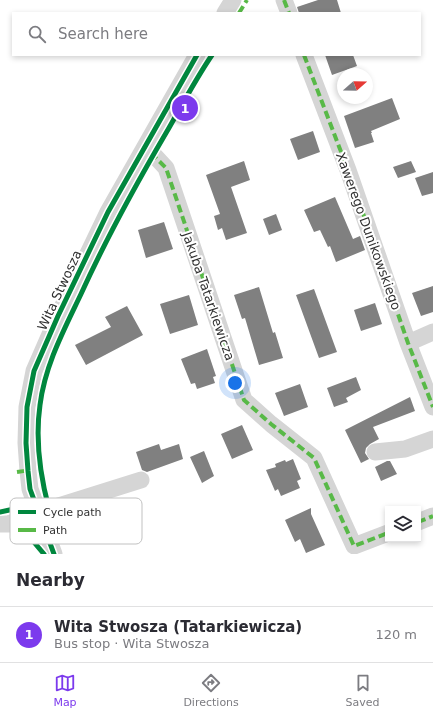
<!DOCTYPE html>
<html lang="en">
<head>
<meta charset="utf-8">
<style>
	:root { --surface:#fff; --page:#f7f7f7; --text:#2b2b33; --muted:#7c7c81; --line:#e1e1e2; --accent:#7c3aed }
	body { margin:0; font-family:"DejaVu Sans",sans-serif; background:var(--page); color:var(--text) }
	.controls { position:absolute; right:12px; bottom:12px; display:grid; overflow:hidden; border-radius:0px; box-shadow:0 2px 6px #0003 }
	.controls button { width:36px; height:36px; display:grid; place-items:center; padding:0; border:0; border-bottom:1px solid var(--line); background:var(--surface); color:var(--text); font:20px sans-serif }
	.compass { position:absolute; left:337px; top:68px; width:36px; height:36px; border-radius:50%; background:var(--surface); box-shadow:0 2px 6px #0003; rotate:70deg }
	.you { position:absolute; left:235px; top:383px; width:14px; height:14px; margin:-10px; border:3px solid #fff; border-radius:50%; background:#1a73e8; box-shadow:0 0 0 6px #1a73e833 }
	.badge { display:grid; place-items:center; width:26px; height:26px; border-radius:50%; background:var(--accent); color:#fff; font-size:13px; font-weight:700 }
	.pin { position:absolute; translate:-50% -50%; border:2px solid #fff; box-shadow:0 1px 4px #0006 }
	.list { margin:0; padding:0; list-style:none }
	h2 { display:flex; justify-content:space-between; align-items:center; height:52px; margin:0; padding:0 16px; font-size:17px }
	h2 small { font-size:13px; font-weight:400; color:var(--muted) }
	.list li { display:grid; grid-template-columns:26px 1fr auto; gap:12px; align-items:center; box-sizing:border-box; height:56px; padding:0 16px; border-top:1px solid var(--line) }
	.list b { display:block; font-size:15px; white-space:nowrap }
	.list p { margin:0; font-size:13px; white-space:nowrap; color:var(--muted) }
	.list em { font-size:13px; font-style:normal; color:var(--muted) }
	.icon { flex:none; width:22px; height:22px; fill:none; stroke:currentColor; stroke-width:2; stroke-linecap:round; stroke-linejoin:round }
	.map { position:relative; flex:none; width:433px; height:554px; overflow:hidden }
	.search { position:absolute; background:var(--surface); box-shadow:0 2px 6px #0003; left:12px; right:12px; top:12px; height:44px; display:flex; align-items:center; gap:10px; box-sizing:border-box; padding:0 14px; border-radius:0px; color:var(--muted); font-size:15px }
	.sheet { height:108px; background:var(--surface) }
	nav { display:flex; justify-content:space-around; align-items:center; box-sizing:border-box; height:56px; border-top:1px solid var(--line); background:var(--surface); font-size:11px; color:var(--muted) }
	nav a { display:grid; justify-items:center; gap:2px }
	nav .on { color:var(--accent) }
	.map>svg:first-child { display:block }
	.building { fill:#808080 }
	.lines { fill:none; stroke-linecap:round; stroke-linejoin:round }
	.minor { stroke:#d5d5d5; stroke-width:17 }
	.quiet { stroke:#58b947; stroke-width:4; stroke-dasharray:8 4; stroke-linecap:butt }
	.cycleway-casing { stroke:#fff; stroke-width:8 }
	.cycleway { stroke:#00873e; stroke-width:5 }
	.labels { text-anchor:middle; stroke-width:4; stroke-linejoin:round; paint-order:stroke }
	.street-label { font-size:13px; fill:#313131; stroke:#fff }
	.key { fill:#fff; stroke:#c1c1c1; stroke-width:1 }
	.key-label { font-size:11px; fill:#313131 }
</style>
</head>
<body>
<div class="map">
<svg width="433" height="554" viewBox="0 0 433 554">
	<rect width="100%" height="100%" fill="#fff"/>
	<path class="building" d="M318,0H337L341,13H299L297,7Z
		M325,55H353L357,66L332,75Z
		M392,98L400,119L371,131L372,133H371L374,142L355,148L344,116Z
		M313,131L320,152L298,160L290,139Z
		M244,161L250,180L231,187L247,233L226,240L222,228L218,230L214,216L220,214L206,175Z
		M411,161L416,172L398,178L393,167Z
		M433,172V193L422,196L415,178Z
		M335,197L353,239L360,236L365,250L336,262L330,246L328,247L320,230L314,232L304,210Z
		M276,214L282,230L269,235L263,219Z
		M164,222L173,249L146,258L138,230Z
		M433,286V312L421,316L412,293Z
		M259,287L273,333L275,332L283,358L259,365L245,318L242,319L234,295Z
		M314,289L337,352L319,358L296,295Z
		M189,295L198,325L170,334L160,304Z
		M375,303L382,324L361,331L354,310Z
		M127,306L143,335L86,365L75,345L111,327L105,317Z
		M207,349L216,376L213,377L215,383L197,389L195,383L191,384L181,359Z
		M356,377L361,390L346,398L348,402L334,407L327,388Z
		M300,384L308,407L284,416L275,393Z
		M410,397L415,411L373,427L379,439L370,444L366,448L365,453L369,459L361,463L345,430Z
		M242,425L253,450L232,459L221,434Z
		M159,444L161,450L179,444L183,459L147,472L142,470L136,452Z
		M204,451L214,476L202,483L190,457Z
		M293,459L301,479L297,481L300,488L281,496L278,489L275,491L266,470L276,467L275,464L285,460L286,462Z
		M387,461H390L397,474L381,481L375,467Z
		M311,508V514L325,545L306,553L300,539L295,542L285,520Z"/>
	<g class="lines">
		<path class="minor" d="M284,0L289,13
			M225,13L233,0
			M304,55L348,170L408,343L433,407
			M144,149L153,154L166,168L244,400L271,424L314,458L354,546L388,533
			M408,343L433,332
			M375,452L405,449L433,439
			M418,522L433,516
			M0,524H8L55,507L141,480
			M54,554L30,489L28,471L26,443L27,407L34,371L58,316L108,212L197,55"/>
		<path class="quiet" d="M284,0L289,13
			M239,13L247,0
			M304,55L348,170L408,343L433,407
			M151,153L166,168L244,400L271,424L314,458L354,546L388,533
			M17,472L31,470
			M418,522L433,516"/>
		<defs>
			<path id="cycleway" d="M49,509C40,475 35,440 40,405C45,365 64,330 81,294C106,239 135,186 166,133C181,107 195,80 212,55
				M0,512L14,509L25,537L33,541L44,554
				M54,554L30,489L28,471L26,443L27,407L34,371L58,316L108,212L197,55"/>
		</defs>
		<use href="#cycleway" class="cycleway-casing"/>
		<use href="#cycleway" class="cycleway"/>
	</g>
	<g class="labels">
		<g class="street-label">
			<text transform="translate(369 231) rotate(70)" y="5">Xawerego Dunikowskiego</text>
			<text transform="translate(59 290) rotate(-65)" y="5">Wita Stwosza</text>
			<text transform="translate(209 296) rotate(71)" y="5">Jakuba Tatarkiewicza</text>
		</g>
	</g>
	<rect x="10" y="498" width="132" height="46" rx="6" class="key"/>
	<rect x="18" y="510" width="18" height="4" fill="#00873e"/>
	<rect x="18" y="528" width="18" height="4" fill="#58b947"/>
	<g class="key-label">
		<text x="43" y="516">Cycle path</text>
		<text x="43" y="534">Path</text>
	</g>
</svg>
<div class="controls">
<button><svg class="icon" aria-label="layers" viewBox="0 0 24 24"><path d="M12 4l9 5-9 5-9-5zM3 14l9 5 9-5"/></svg></button>
</div>
<svg class="compass" viewBox="-18 -18 36 36"><path d="M0-13l5 13h-10z" fill="#e53935"/><path d="M0 13l5-13h-10z" fill="#7c7c81"/></svg>
<div class="you"></div>
<div class="pin badge" style="left:185px;top:108px">1</div>
<div class="search"><svg class="icon" aria-label="search" viewBox="0 0 24 24"><circle cx="10" cy="10" r="6"/><path d="M15 15l6 6"/></svg>Search here</div>
</div>
<section class="sheet">
<h2>Nearby<small></small></h2>
<ul class="list">
<li><span class="badge">1</span><div><b>Wita Stwosza (Tatarkiewicza)</b><p>Bus stop · Wita Stwosza</p></div><em>120 m</em></li>
</ul>
</section>
<nav>
<a class="on"><svg class="icon" aria-label="map" viewBox="0 0 24 24"><path d="M3 6l6-2 6 2 6-2v14l-6 2-6-2-6 2zM9 4v14M15 6v14"/></svg>Map</a>
<a><svg class="icon" aria-label="directions" viewBox="0 0 24 24"><path d="M12 3l9 9-9 9-9-9zM9 14v-3h6M13 9l2 2-2 2"/></svg>Directions</a>
<a><svg class="icon" aria-label="saved" viewBox="0 0 24 24"><path d="M7 4h10v16l-5-4-5 4z"/></svg>Saved</a>
</nav>
</body>
</html>
